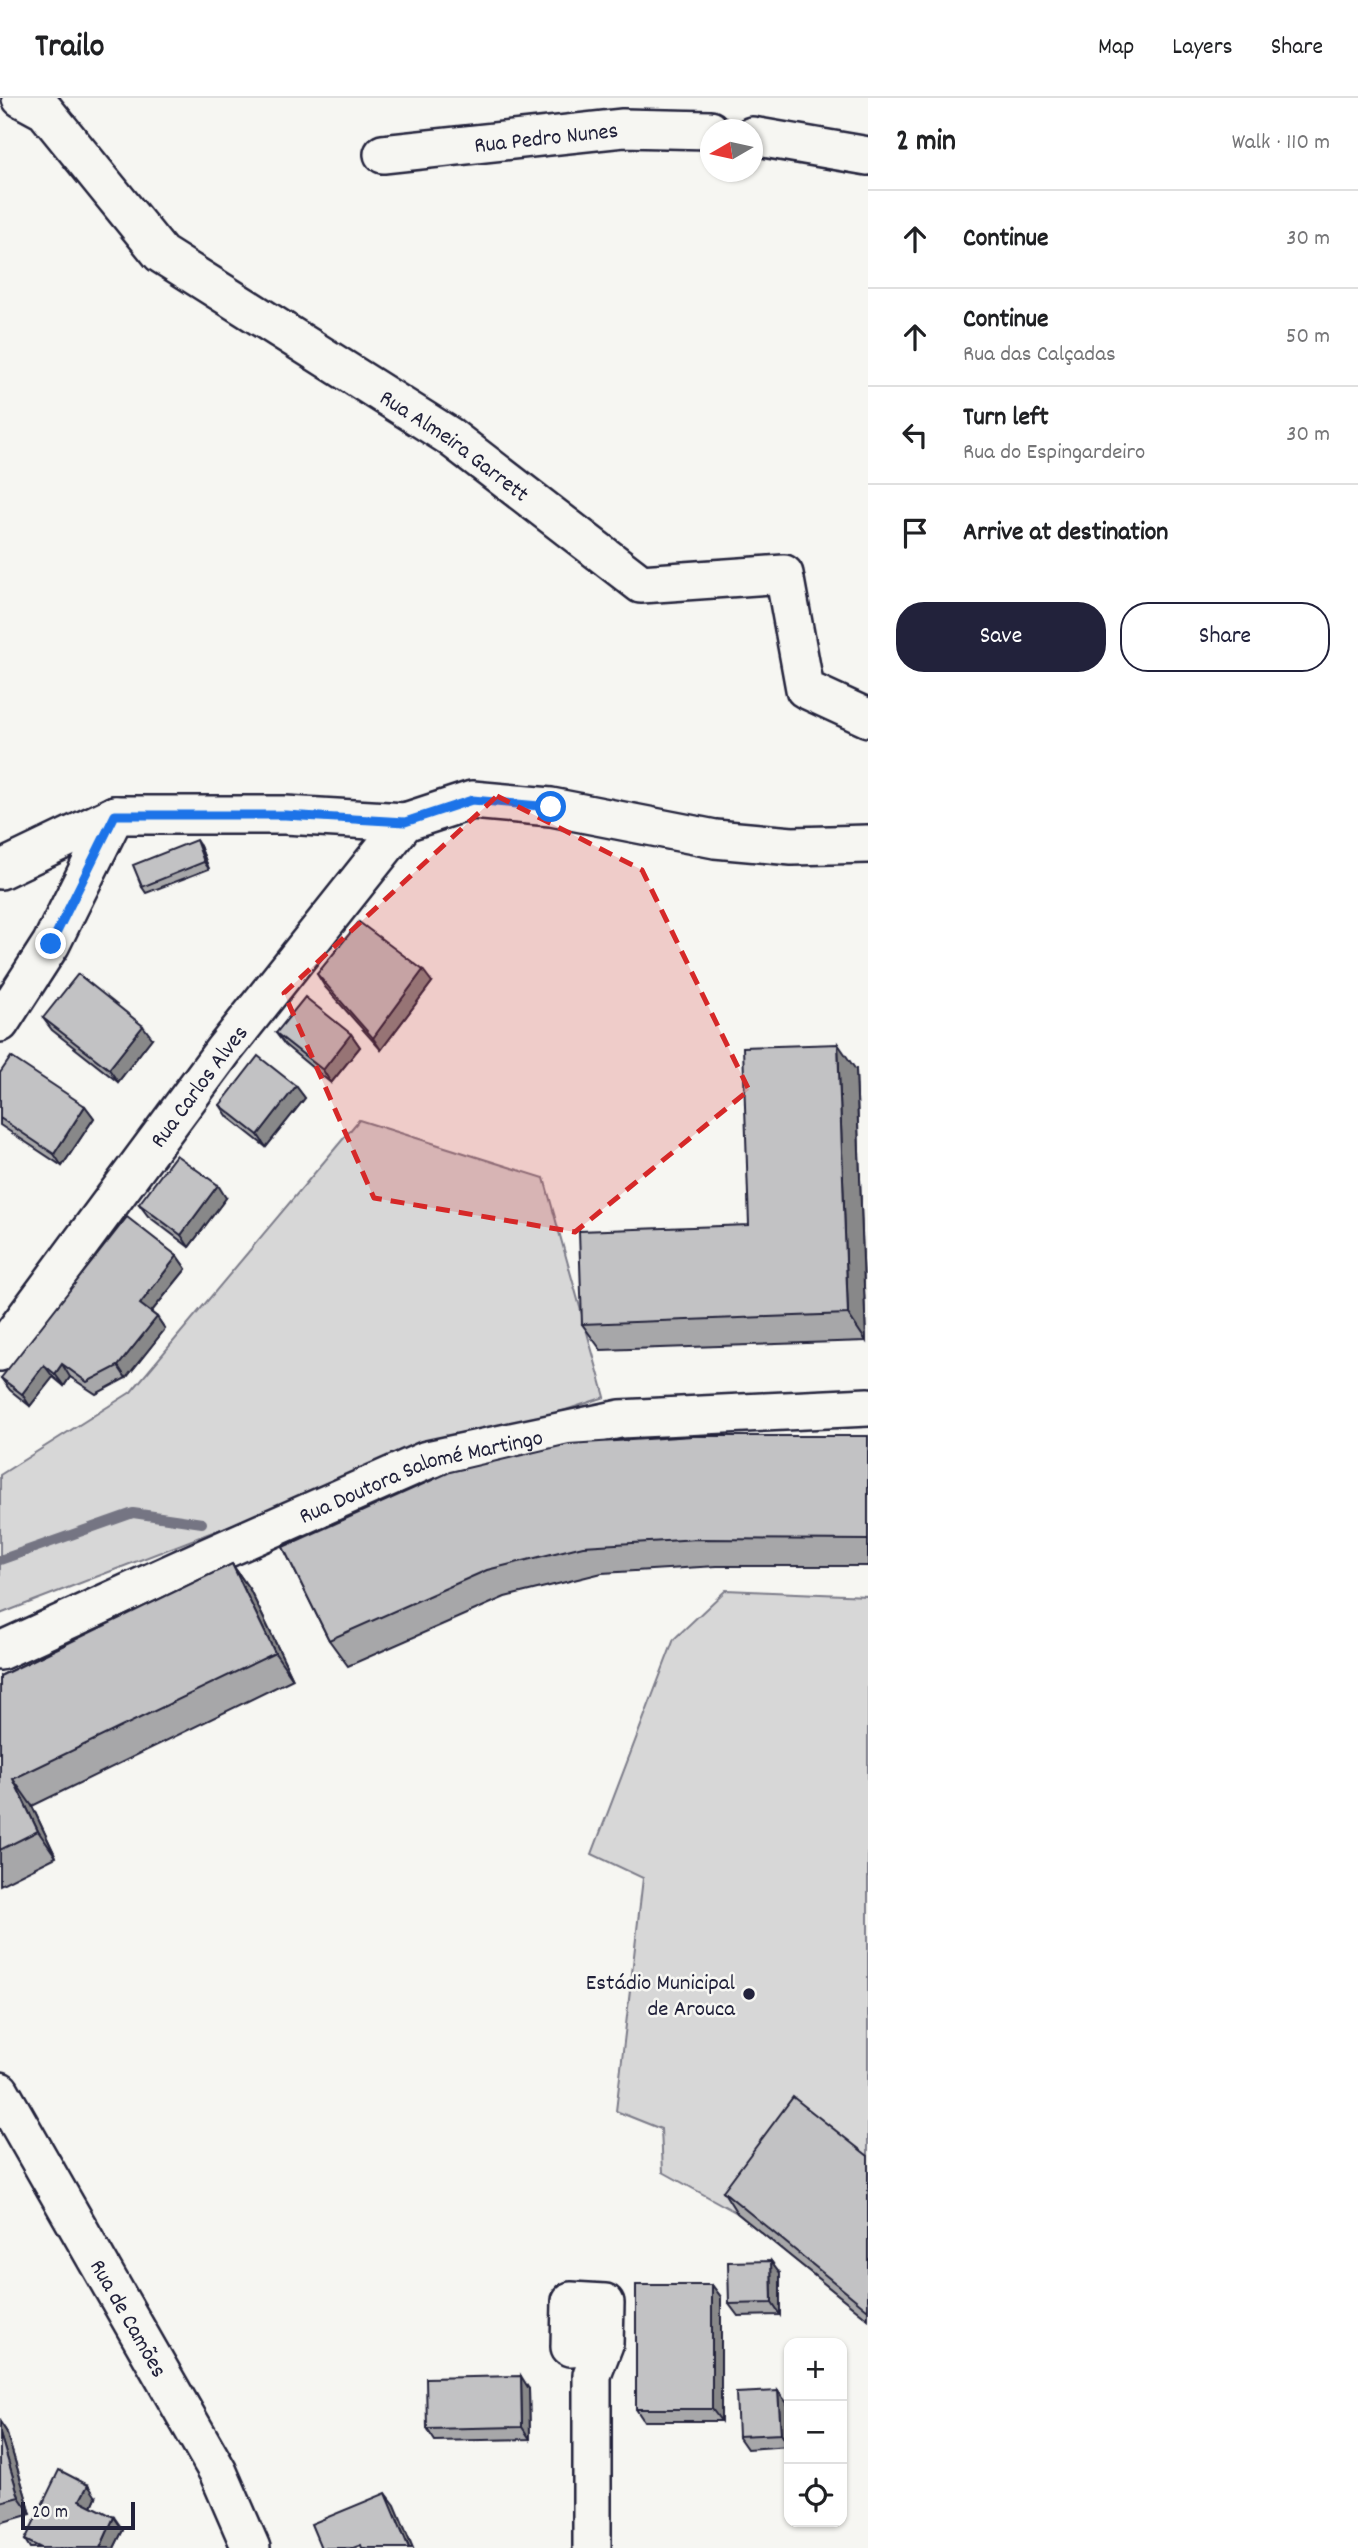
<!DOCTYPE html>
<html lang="en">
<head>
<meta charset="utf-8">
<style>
	:root { --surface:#fff; --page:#f6f6f6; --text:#202124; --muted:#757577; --line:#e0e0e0; --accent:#22223b }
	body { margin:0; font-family:Dekko,sans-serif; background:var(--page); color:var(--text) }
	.controls { position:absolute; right:21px; bottom:21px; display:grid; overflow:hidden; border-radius:14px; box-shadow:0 2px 5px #0004 }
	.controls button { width:63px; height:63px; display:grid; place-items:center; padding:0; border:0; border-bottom:2px solid var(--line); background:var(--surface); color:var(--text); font:35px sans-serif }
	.compass { position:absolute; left:700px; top:21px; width:63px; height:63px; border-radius:50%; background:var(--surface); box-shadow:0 2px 5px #0004; rotate:261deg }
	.scale { position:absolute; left:21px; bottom:18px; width:114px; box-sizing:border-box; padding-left:7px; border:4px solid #22223b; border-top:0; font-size:19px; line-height:24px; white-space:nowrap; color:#22223b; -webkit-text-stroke:5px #f6f6f2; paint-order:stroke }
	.stop { position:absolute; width:21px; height:21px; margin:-16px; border:5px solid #1a73e8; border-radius:50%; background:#fff }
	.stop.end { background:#1a73e8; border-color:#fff; box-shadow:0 2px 7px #0008 }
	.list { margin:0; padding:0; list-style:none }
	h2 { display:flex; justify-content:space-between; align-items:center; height:91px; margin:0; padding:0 28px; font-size:30px }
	h2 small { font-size:23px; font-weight:400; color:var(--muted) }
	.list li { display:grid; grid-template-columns:46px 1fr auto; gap:21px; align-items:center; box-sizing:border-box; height:98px; padding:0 28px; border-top:2px solid var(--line) }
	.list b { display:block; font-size:26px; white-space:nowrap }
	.list p { margin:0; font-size:23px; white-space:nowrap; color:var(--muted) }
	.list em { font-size:23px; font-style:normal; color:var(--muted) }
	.actions { display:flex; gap:14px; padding:21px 28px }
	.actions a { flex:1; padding:16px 0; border:2px solid var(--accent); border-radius:28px; text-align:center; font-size:24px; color:var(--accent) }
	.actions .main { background:var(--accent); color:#fff }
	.icon { flex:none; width:38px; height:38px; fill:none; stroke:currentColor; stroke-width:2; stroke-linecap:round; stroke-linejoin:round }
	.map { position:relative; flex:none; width:868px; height:2450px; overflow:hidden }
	header { display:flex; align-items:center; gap:42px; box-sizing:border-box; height:98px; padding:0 35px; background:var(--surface); border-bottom:2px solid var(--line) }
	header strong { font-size:33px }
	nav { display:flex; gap:38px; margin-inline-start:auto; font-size:24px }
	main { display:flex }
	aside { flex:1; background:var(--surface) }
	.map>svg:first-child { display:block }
	.green { fill:#d7d7d7; stroke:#7c7c89; stroke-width:2 }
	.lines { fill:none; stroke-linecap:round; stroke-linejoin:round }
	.stream { stroke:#757583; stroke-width:10 }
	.minor-casing { stroke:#22223b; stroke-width:42 }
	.minor { stroke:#f6f6f2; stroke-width:37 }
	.wall { fill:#a7a7a9; stroke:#22223b; stroke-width:2 }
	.shaded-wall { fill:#888889; stroke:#22223b; stroke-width:2 }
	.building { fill:#c2c2c4; stroke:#22223b; stroke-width:2 }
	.route { stroke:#1a73e8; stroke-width:9 }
	.marked { fill:#d62828; fill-opacity:0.2; stroke:#d62828; stroke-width:5; stroke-dasharray:14 9; stroke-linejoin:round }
	.poi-dot { fill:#22223b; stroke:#f6f6f2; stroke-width:2.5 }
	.labels { text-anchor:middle; stroke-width:5; stroke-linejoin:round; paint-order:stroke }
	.street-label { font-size:23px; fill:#22223b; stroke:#f6f6f2 }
	.poi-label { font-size:23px; fill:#22223b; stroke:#f6f6f2; text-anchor:end }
</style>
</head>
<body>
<header>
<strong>Trailo</strong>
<nav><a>Map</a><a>Layers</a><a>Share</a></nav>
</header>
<main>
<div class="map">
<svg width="868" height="2450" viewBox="0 0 868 2450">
	<rect width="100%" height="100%" fill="#f6f6f2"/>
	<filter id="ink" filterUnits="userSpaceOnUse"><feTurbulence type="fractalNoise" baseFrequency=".0143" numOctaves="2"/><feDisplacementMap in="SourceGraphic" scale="14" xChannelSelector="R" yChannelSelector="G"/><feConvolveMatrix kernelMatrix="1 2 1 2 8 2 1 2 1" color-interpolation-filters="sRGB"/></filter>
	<g filter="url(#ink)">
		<path class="green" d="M359,1022L544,1080L605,1299L319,1393L0,1516V1377L131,1294Z
			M726,1492L868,1498V2221L737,2115L663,2074L661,2031L616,2013L643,1780L592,1756L674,1541Z"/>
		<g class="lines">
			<path class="stream" d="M0,1462L133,1415L202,1425"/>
			<defs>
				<g id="minor">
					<path id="s1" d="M21,0L45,13L161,156L449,338L641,486L784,476L805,591L868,620"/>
					<path d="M752,38L868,58"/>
					<path id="s2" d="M383,56L623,30L710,32"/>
					<path d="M0,772L115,717H285L405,724L472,702L551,709L715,741L792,748L868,746"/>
					<path d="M0,925L51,846L115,717"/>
					<path id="s3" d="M0,1254L223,953L405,724"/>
					<path id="s4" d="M0,1553L187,1468L427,1362L620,1321L868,1309"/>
					<path id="s5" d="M0,1993L218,2374L251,2450"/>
					<path d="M592,2450V2277L604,2246L605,2205L571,2203L570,2249L604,2246"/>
				</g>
			</defs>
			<use href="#minor" class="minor-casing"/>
			<use href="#minor" class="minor"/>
		</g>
		<path class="wall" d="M200,748L209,771L146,795L142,789Z
			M317,876L432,884L381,952L325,889Z
			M43,920L152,940L118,984L52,932Z
			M276,935L351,936L360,949L331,985L285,947Z
			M856,972L866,1243L601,1252L582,1226L749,1127Z
			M0,975L85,1008L94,1020L62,1068L0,1027Z
			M296,988L305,1000L266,1049L228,1019L220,1007Z
			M226,1100L189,1149L148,1118L139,1106Z
			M177,1158L186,1171L151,1214L157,1219L165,1231L126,1280L96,1296L70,1279L64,1288L53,1279L30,1308L10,1292L1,1280Z
			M868,1338V1468H717L602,1475L505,1499L348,1568L329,1542L283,1449Z
			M232,1466L250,1492L293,1581L32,1708L56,1759L0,1787V1578Z
			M868,2058V2221L737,2115L723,2093Z
			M771,2163L780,2175V2217L738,2218L729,2206Z
			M712,2187L721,2199V2323H644L636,2311Z
			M529,2291L530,2341L435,2343L427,2331Z
			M787,2305L789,2348L747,2351L738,2338Z
			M0,2324L6,2333L31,2416L0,2425Z
			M96,2399L92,2408L123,2432L114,2450H30L25,2442Z"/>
		<path class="shaded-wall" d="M196,742L200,748L209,771L204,764Z
			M423,872L432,884L381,952L373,940Z
			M143,928L152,940L118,984L109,971Z
			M351,936L360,949L331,985L323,972Z
			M838,946L856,972L866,1243L848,1216Z
			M296,988L305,1000L266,1049L258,1037Z
			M85,1008L94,1020L62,1068L54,1056Z
			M218,1087L226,1100L189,1149L181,1137Z
			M177,1158L186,1171L148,1218L140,1206Z
			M157,1219L165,1231L126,1280L118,1268Z
			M62,1266L70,1279L64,1288L55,1276Z
			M44,1267L53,1279L30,1308L22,1296Z
			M232,1466L250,1492L293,1581L275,1555Z
			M13,1681L32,1708L56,1759L38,1733Z
			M771,2163L780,2175V2217L772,2205Z
			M712,2187L721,2199V2323L712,2311Z
			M521,2278L529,2291L530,2341L522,2329Z
			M778,2293L787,2305L789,2348L781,2336Z
			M0,2324L6,2333L31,2416L19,2399L0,2336Z
			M88,2387L96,2399L89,2415L80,2402Z
			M386,2395L395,2407L413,2450H409Z
			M114,2419L123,2432L114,2450H100Z"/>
		<path class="building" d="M196,742L204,764L142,789L133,767Z
			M359,824L423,872L373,940L317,876Z
			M78,876L143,928L109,971L43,920Z
			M305,899L351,936L323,972L276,935Z
			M838,946L848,1216L582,1226L579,1133L749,1127L743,949Z
			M258,958L296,988L258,1037L220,1007Z
			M11,959L85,1008L54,1056L0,1020V975Z
			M176,1057L218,1087L181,1137L139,1106Z
			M127,1119L177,1158L140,1206L157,1219L118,1268L87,1284L62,1266L55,1276L44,1267L22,1296L1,1280Z
			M693,1338H868V1442L698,1441L583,1448L487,1472L329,1542L283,1449L450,1374L569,1346Z
			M232,1466L275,1555L13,1681L38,1733L0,1752V1578Z
			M793,1999L868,2058V2212L723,2093Z
			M771,2163L772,2205L729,2206L728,2164Z
			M636,2187H712V2311H636Z
			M521,2278L522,2329L427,2331L426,2280Z
			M778,2293L781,2336L738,2338L736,2295Z
			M0,2336L19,2399L0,2404Z
			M59,2372L88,2387L80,2402L114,2419L100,2450H41L25,2442Z
			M386,2395L409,2450H362L361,2447L353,2450H321L311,2426Z"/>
	</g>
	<g class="lines" filter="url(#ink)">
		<path class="route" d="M51,846L115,717H285L405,724L472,702L551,709"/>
	</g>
	<path class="marked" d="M497,698L642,772L749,992L575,1134L374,1100L284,895Z"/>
	<circle class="poi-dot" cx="749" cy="1896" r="7"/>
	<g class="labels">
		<g class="street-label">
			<text dy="8" stroke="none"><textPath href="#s2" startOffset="164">Rua Pedro Nunes</textPath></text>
			<text dy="8" stroke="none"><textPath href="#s1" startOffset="562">Rua Almeira Garrett</textPath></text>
			<text dy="8" stroke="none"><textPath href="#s3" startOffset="332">Rua Carlos Alves</textPath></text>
			<text dy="8" stroke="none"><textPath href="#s4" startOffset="457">Rua Doutora Salomé Martingo</textPath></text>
			<text dy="8" stroke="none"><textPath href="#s5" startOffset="261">Rua de Camões</textPath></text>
		</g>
		<g class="poi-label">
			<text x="735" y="1891">Estádio Municipal<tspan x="735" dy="26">de Arouca</tspan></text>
		</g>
	</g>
</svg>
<div class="controls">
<button>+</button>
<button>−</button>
<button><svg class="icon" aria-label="locate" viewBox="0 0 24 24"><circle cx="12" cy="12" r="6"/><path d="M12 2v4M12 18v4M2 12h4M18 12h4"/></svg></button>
</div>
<svg class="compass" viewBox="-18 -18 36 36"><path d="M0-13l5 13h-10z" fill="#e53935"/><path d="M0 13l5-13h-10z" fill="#757577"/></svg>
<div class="scale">20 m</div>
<div class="stop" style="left:551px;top:709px"></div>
<div class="stop end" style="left:51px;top:846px"></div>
</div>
<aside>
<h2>2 min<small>Walk · 110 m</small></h2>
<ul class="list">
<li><svg class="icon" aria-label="ahead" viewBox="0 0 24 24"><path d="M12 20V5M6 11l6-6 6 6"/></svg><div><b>Continue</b></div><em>30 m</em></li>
<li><svg class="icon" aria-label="ahead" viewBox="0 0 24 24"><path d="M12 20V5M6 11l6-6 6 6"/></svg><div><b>Continue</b><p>Rua das Calçadas</p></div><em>50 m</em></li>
<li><svg class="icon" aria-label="left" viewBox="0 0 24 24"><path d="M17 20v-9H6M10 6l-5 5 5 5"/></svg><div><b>Turn left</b><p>Rua do Espingardeiro</p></div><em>30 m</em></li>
<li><svg class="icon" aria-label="arrive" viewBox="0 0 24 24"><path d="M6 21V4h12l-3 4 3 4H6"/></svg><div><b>Arrive at destination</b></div></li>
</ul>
<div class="actions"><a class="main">Save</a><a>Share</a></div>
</aside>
</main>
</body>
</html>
